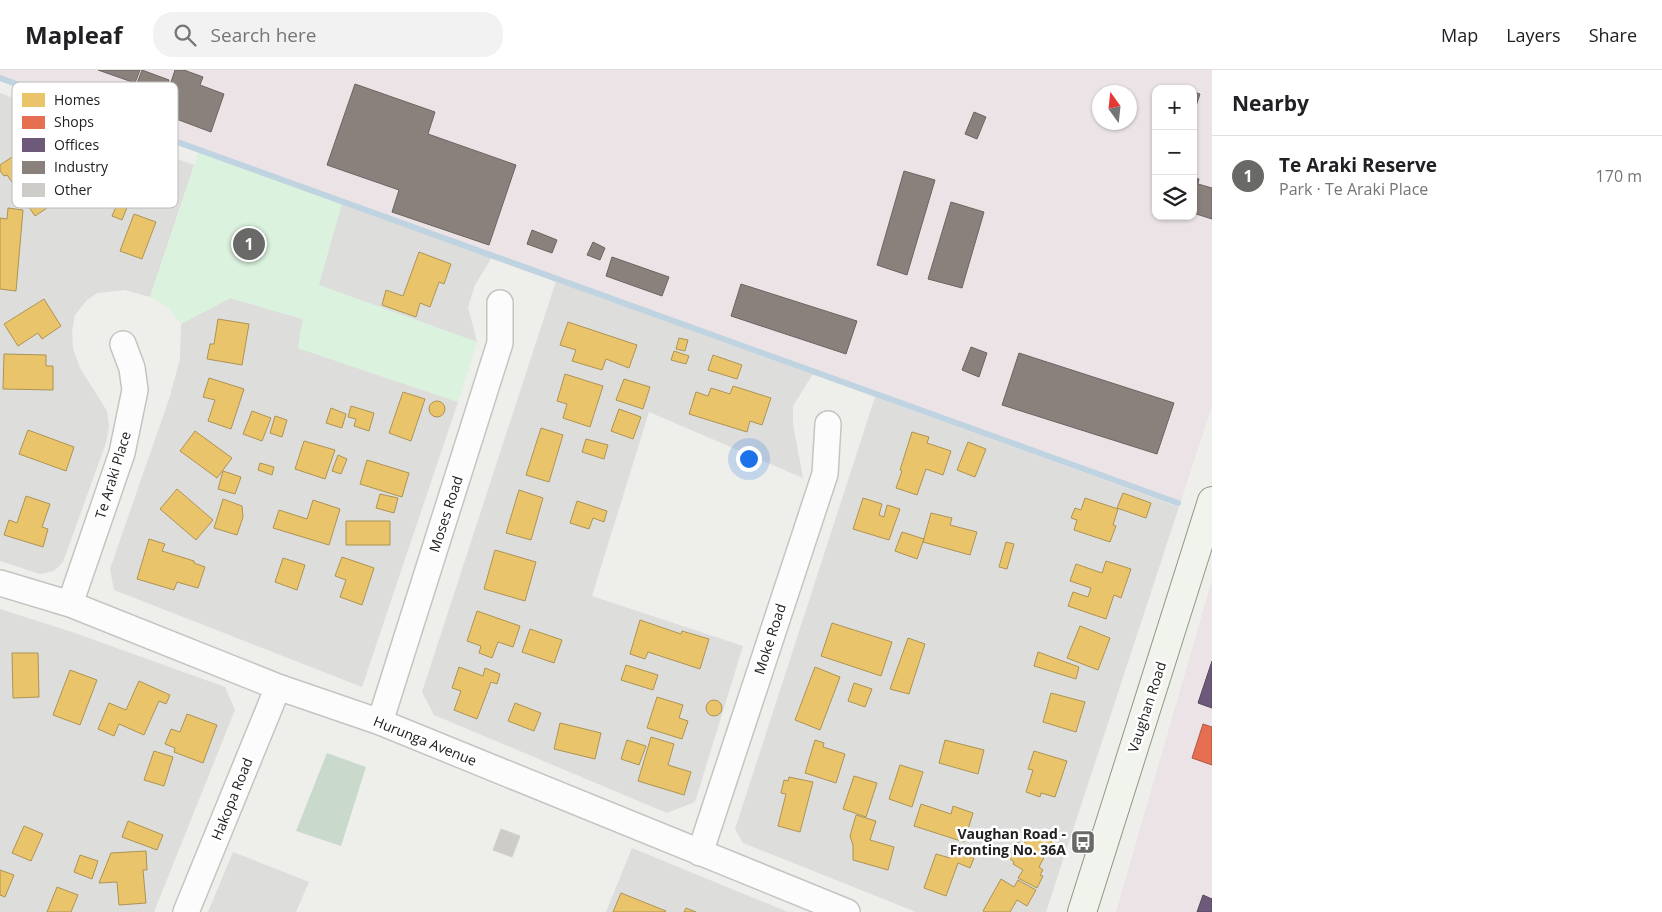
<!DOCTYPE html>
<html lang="en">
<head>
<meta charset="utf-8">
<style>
	:root { --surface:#fff; --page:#f2f2f2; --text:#202124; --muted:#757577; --line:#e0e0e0; --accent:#696967 }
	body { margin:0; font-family:"Open Sans",sans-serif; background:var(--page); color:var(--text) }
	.controls { position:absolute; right:15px; top:15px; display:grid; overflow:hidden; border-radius:10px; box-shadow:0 1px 4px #0004 }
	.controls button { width:45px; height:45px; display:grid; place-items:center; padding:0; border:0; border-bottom:1px solid var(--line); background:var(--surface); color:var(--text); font:25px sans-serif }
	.compass { position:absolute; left:1092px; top:15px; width:45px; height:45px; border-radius:50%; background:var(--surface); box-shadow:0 1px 4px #0004; rotate:345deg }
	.you { position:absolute; left:748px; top:388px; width:18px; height:18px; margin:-12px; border:4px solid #fff; border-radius:50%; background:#1a73e8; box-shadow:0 0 0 8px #1a73e833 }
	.badge { display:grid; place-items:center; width:32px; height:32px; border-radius:50%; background:var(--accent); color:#fff; font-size:16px; font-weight:700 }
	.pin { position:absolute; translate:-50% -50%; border:2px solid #fff; box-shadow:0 1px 5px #0006 }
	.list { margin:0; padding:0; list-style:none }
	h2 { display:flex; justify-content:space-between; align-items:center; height:65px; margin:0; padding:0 20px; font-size:21px }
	h2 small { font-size:16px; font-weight:400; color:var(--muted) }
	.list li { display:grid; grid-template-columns:32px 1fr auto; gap:15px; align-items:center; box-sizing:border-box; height:80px; padding:0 20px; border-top:1px solid var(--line) }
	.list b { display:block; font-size:19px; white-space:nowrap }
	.list p { margin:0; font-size:16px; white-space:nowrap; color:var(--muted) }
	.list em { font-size:16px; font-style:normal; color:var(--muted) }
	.icon { flex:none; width:28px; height:28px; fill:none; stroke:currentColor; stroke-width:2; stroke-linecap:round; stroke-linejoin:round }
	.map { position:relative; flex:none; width:1212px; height:842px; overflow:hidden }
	header { display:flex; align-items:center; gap:30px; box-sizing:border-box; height:70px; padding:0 25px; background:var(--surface); border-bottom:1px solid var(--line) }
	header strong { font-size:24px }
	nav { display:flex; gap:28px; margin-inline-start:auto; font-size:18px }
	.search { width:350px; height:45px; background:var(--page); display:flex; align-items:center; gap:12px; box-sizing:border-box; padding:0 18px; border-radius:20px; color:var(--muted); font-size:19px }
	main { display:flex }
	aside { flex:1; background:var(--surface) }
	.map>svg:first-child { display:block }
	.residential { fill:#dddddb }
	.industrial { fill:#ebe3e6; fill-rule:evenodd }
	.cemetery { fill:#c9d9cc }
	.park { fill:#daf2de }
	.homes { fill:#e9c46a; stroke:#ad9354 }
	.shops { fill:#e76f51; stroke:#ac5843 }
	.offices { fill:#6d597a; stroke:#56485f }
	.industry { fill:#8a817c; stroke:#6a6461 }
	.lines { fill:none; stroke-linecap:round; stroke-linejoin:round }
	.stream { stroke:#bfd3e0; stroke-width:6 }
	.building { fill:#cdccc9; stroke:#d1d0cb }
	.street-casing { stroke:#c4c4c2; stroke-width:28 }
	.secondary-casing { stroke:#929882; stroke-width:30 }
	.street { stroke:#fcfcfc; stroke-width:25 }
	.secondary { stroke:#f1f3ed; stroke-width:28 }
	.labels { text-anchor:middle; stroke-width:5; stroke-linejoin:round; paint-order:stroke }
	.street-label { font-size:14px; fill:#212121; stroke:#fff }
	.poi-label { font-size:14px; font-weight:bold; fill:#212121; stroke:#fff; text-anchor:end }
	.key { fill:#fff; stroke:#bcbcbc; stroke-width:1 }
	.key-label { font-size:14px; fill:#212121 }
</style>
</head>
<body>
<header>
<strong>Mapleaf</strong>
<div class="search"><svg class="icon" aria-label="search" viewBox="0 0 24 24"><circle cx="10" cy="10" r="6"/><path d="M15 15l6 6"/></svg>Search here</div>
<nav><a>Map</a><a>Layers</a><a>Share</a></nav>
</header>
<main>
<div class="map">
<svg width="1212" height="842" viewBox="0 0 1212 842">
	<rect width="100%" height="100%" fill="#eeeeea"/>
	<path class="residential" d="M0,23L194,95L150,227L125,220L97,223L87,230L75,245L72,262L73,279L80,298L107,341L109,356L106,373L63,492L54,501L40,504L0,491Z
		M342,133L492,187L475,215L468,237L477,272L318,215Z
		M556,211L813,304L793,336V354L803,408L649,342L592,526L743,576L695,732L667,743L434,645L422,622Z
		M230,228L303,249L298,278L458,332L362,617L114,520L110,499L169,329L180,289L181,254Z
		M875,327L1179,437L1046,842H916L743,773L735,759Z
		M0,539L75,563L225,617L235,640L154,842H0Z
		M632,778L788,842H606Z
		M233,782L309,812L296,842H208Z"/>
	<path class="industrial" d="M0,0H1212V336L1179,437L0,10ZM1156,19H1193V146H1156ZM1100,22H1130V52H1100Z
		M1212,510V842H1116Z"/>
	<path class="cemetery" d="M327,683L366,697L341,776L296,761Z"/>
	<path class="park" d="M199,81L342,133L319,215L477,272L458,332L298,278L303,249L230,228L181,254L169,238L150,227Z"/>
	<path class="homes" d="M15,85L38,118L35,120L47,138L35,146L7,105L4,106L0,101V95Z
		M123,121L132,125L122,150L112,146Z
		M8,138L23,140L16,221L0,219V148L7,149Z
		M134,144L156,152L142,189L120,181Z
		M419,182L451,194L444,214L439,212L430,237L420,233L416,247L382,235L386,220L403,226Z
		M44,229L61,256L42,269L38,263L18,276L4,254Z
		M218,249L249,254L242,295L207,289L210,274H214Z
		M568,252L637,275L629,298L606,289L602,300L572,291L576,280L560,275Z
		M679,268L688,270L685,281L676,279Z
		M674,281L689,286L686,294L671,290Z
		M4,284L46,285V296H53V320L3,319Z
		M713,285L742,295L737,309L708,300Z
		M565,304L603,316L590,357L563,348L567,334L557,331Z
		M209,308L244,319L231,359L208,351L215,330L203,327Z
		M624,309L650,317L643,339L616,330Z
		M733,316L771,328L762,355L750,351L747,362L689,344L696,322L708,326L711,318L730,324Z
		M403,322L425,329L411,371L389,363Z
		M429 339a8 8 0 1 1 16 0a8 8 0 1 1-16 0Z
		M351,336L374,343L369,361L354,356L356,349L348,347Z
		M331,338L346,344L342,358L326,353Z
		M619,339L641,347L633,369L611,361Z
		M252,341L271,348L262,371L243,364Z
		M275,346L287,350L282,367L270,363Z
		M541,358L563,365L549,412L526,405Z
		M28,360L74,377L66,401L19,384Z
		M195,361L232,388L217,408L180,381Z
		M912,362L929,367L927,373L951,381L943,405L926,399L917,425L896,418L902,401L900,400Z
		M586,369L608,375L604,389L582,382Z
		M304,371L335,380L325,409L295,399Z
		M968,372L986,379L975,407L957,400Z
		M338,385L347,389L341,404L332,401Z
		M367,390L409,403L402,427L360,414Z
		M260,393L274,397L272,405L258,400Z
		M223,401L241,407L235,424L218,419Z
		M177,419L213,450L196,470L160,439Z
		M519,420L543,428L531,470L506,463Z
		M1123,423L1151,433L1146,448L1117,438Z
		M380,424L398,428L394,443L376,438Z
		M26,426L50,434L42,457L48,459L43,477L4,465L9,450L17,453Z
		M863,428L882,434L879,445L884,447L887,435L900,439L889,470L853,459Z
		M1085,428L1118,439L1113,455L1116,456L1110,472L1074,460L1077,450L1071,448L1075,438L1081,440Z
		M223,429L242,436L243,447L237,465L214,458Z
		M313,430L340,439L329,475L273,458L279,440L307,449Z
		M577,431L607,441L604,452L593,448L589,459L570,453Z
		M931,443L952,448L950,455L977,462L970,485L923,472Z
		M346,451H390V475H346Z
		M902,462L924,469L917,489L895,481Z
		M149,469L165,474L162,481L194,491V493L205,497L198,518L177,512L174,520L137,509Z
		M1006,472L1014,474L1007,499L999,497Z
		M495,480L536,492L525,531L484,519Z
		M342,487L374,498L362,535L340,527L346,510L335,506Z
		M283,488L305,495L297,520L275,512Z
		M1106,491L1131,499L1121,528L1114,525L1106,549L1068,536L1073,522L1088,527L1091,518L1070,511L1076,494L1102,503Z
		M477,541L520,556L513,577L498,572L492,588L479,583L481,576L467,571Z
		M640,550L681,564L682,561L709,569L700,599L648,582L645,589L630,584Z
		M832,553L892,572L881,606L821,586Z
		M1080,556L1110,568L1098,600L1067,588Z
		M530,559L562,570L554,593L522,582Z
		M908,568L925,574L909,624L890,619Z
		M1038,582L1079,597L1076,609L1034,596Z
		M12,583H38L39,627L13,628Z
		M626,595L658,605L653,620L621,610Z
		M459,597L483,606L485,598L500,604L497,614L491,612L477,649L454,640L461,621L452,618Z
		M815,597L840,607L820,660L795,650Z
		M70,600L97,610L80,655L53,645Z
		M139,611L170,625L166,634L159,631L144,665L119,654L114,666L98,659L109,633L126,640Z
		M854,613L872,619L865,637L848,631Z
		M1051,623L1085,632L1076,662L1043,652Z
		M657,627L683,635L679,648L688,651L682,669L647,658Z
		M706 638a8 8 0 1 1 16 0a8 8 0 1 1-16 0Z
		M515,633L541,643L534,661L508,651Z
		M187,644L217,655L203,693L174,682L175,678L165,674L171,659L180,662Z
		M560,653L601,663L595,689L554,679Z
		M651,667L674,674L668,695L691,702L684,725L638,711Z
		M627,670L646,676L639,695L621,689Z
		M815,670L824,673L823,677L845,684L836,713L805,703Z
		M945,670L984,680L978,704L939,693Z
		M154,681L173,687L164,716L144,710Z
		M1034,681L1067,691L1055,727L1041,723L1040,727L1026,722L1033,700L1028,699Z
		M900,695L923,702L912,737L889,729Z
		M854,706L877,713L866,747L843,739Z
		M789,707L813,712L800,762L778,756L786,724L781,723L784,710L788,711Z
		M921,734L951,744L953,736L973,743L964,772L914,756Z
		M856,745L876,751L870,770L894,777L888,800L853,790V775L850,766Z
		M128,751L163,765L157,780L122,767Z
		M24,756L43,764L31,791L12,783Z
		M1032,760L1052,772L1039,797L1043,800L1040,805L1043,806L1037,818L1018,808L1023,800L1013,794L1014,792L1009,788L1018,772L1023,775Z
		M952,780L974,788L970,798L958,793L946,826L924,818L936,784L950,788Z
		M146,781L147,800H143L146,833L119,835L117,812L99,813L111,783Z
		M80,785L98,791L92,809L74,802Z
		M0,800L14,805L5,827L0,825Z
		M1001,809L1014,817L1018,810L1036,820L1027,836L1017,830L1010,842H985L983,841Z
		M57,817L78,825L71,842H47Z
		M621,823L666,841L665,842H613Z
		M686,838L696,842H684Z"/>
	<path class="shops" d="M1203,654L1212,657V695L1192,688Z"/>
	<path class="offices" d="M1212,591V638L1198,633Z
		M1203,825L1212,829V842H1197Z"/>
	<path class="industry" d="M98,0H140L135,13Z
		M142,0L169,10L161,34L133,24Z
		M175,0H184L203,7L200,15L224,24L211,62L171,47L176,34L165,30Z
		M355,14L435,42L428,64L516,95L489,175L392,142L399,120L327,95Z
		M1193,22L1200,24L1193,45Z
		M974,42L986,47L977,69L965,64Z
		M904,101L935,110L907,205L877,195Z
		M1193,108L1199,109L1198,114L1212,118V149L1193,143Z
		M951,132L984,142L962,218L928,209Z
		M532,160L557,170L552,183L527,174Z
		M593,172L605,178L600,190L587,185Z
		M612,187L669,207L662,226L606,206Z
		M741,214L857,251L846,284L731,246Z
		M971,277L987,283L979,307L962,300Z
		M1019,283L1174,333L1157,384L1002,335Z"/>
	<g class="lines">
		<path class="stream" d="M0,8L1178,433"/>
	</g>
	<path class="building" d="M501,759L520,766L512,787L493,780Z"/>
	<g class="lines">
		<defs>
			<path id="street" d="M0,513L70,534L278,617L380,652L847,842
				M70,534L122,383L135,320L132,298L123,274
				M380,652L500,273V233
				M700,783L825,404L828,354
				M186,842L278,617"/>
			<path id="secondary" d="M1082,842L1212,431"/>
		</defs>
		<use href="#street" class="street-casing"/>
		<use href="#secondary" class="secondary-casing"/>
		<use href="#street" class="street"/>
		<use href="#secondary" class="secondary"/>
	</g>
	<defs>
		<symbol id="bus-square" viewBox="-11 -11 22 22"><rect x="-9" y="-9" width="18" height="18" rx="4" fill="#696967" stroke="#fff"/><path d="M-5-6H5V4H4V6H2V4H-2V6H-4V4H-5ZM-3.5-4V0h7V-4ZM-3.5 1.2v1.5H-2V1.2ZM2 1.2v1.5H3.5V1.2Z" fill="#fff"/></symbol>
	</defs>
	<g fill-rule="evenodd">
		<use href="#bus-square" x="1069" y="758" width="28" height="28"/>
	</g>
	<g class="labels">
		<g class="street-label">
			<text transform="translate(113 405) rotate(-73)" y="5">Te Araki Place</text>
			<text transform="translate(446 444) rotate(-72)" y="5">Moses Road</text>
			<text transform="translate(770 569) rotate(-72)" y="5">Moke Road</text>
			<text transform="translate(1147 637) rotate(-72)" y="5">Vaughan Road</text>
			<text transform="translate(425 671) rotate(22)" y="5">Hurunga Avenue</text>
			<text transform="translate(232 729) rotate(-68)" y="5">Hakopa Road</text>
		</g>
		<g class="poi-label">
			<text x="1066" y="769">Vaughan Road -<tspan x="1066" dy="16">Fronting No. 36A</tspan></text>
		</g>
	</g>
	<rect x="12" y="12" width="166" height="126" rx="8" class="key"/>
	<rect x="22" y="23" width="23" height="14" fill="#e9c46a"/>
	<rect x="22" y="46" width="23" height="13" fill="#e76f51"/>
	<rect x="22" y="68" width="23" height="14" fill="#6d597a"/>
	<rect x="22" y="91" width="23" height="13" fill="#8a817c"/>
	<rect x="22" y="113" width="23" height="14" fill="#cdccc9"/>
	<g class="key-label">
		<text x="54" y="35">Homes</text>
		<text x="54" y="57">Shops</text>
		<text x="54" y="80">Offices</text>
		<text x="54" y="102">Industry</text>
		<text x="54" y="125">Other</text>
	</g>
</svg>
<div class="controls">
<button>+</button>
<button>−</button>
<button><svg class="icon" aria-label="layers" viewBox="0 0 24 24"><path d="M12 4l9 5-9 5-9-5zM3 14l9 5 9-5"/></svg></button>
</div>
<svg class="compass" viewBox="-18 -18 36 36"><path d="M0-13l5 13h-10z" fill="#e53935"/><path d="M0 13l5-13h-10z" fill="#757577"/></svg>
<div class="you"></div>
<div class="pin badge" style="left:249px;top:174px">1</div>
</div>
<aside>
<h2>Nearby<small></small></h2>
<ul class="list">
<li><span class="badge">1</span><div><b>Te Araki Reserve</b><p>Park · Te Araki Place</p></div><em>170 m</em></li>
</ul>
</aside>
</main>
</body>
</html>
